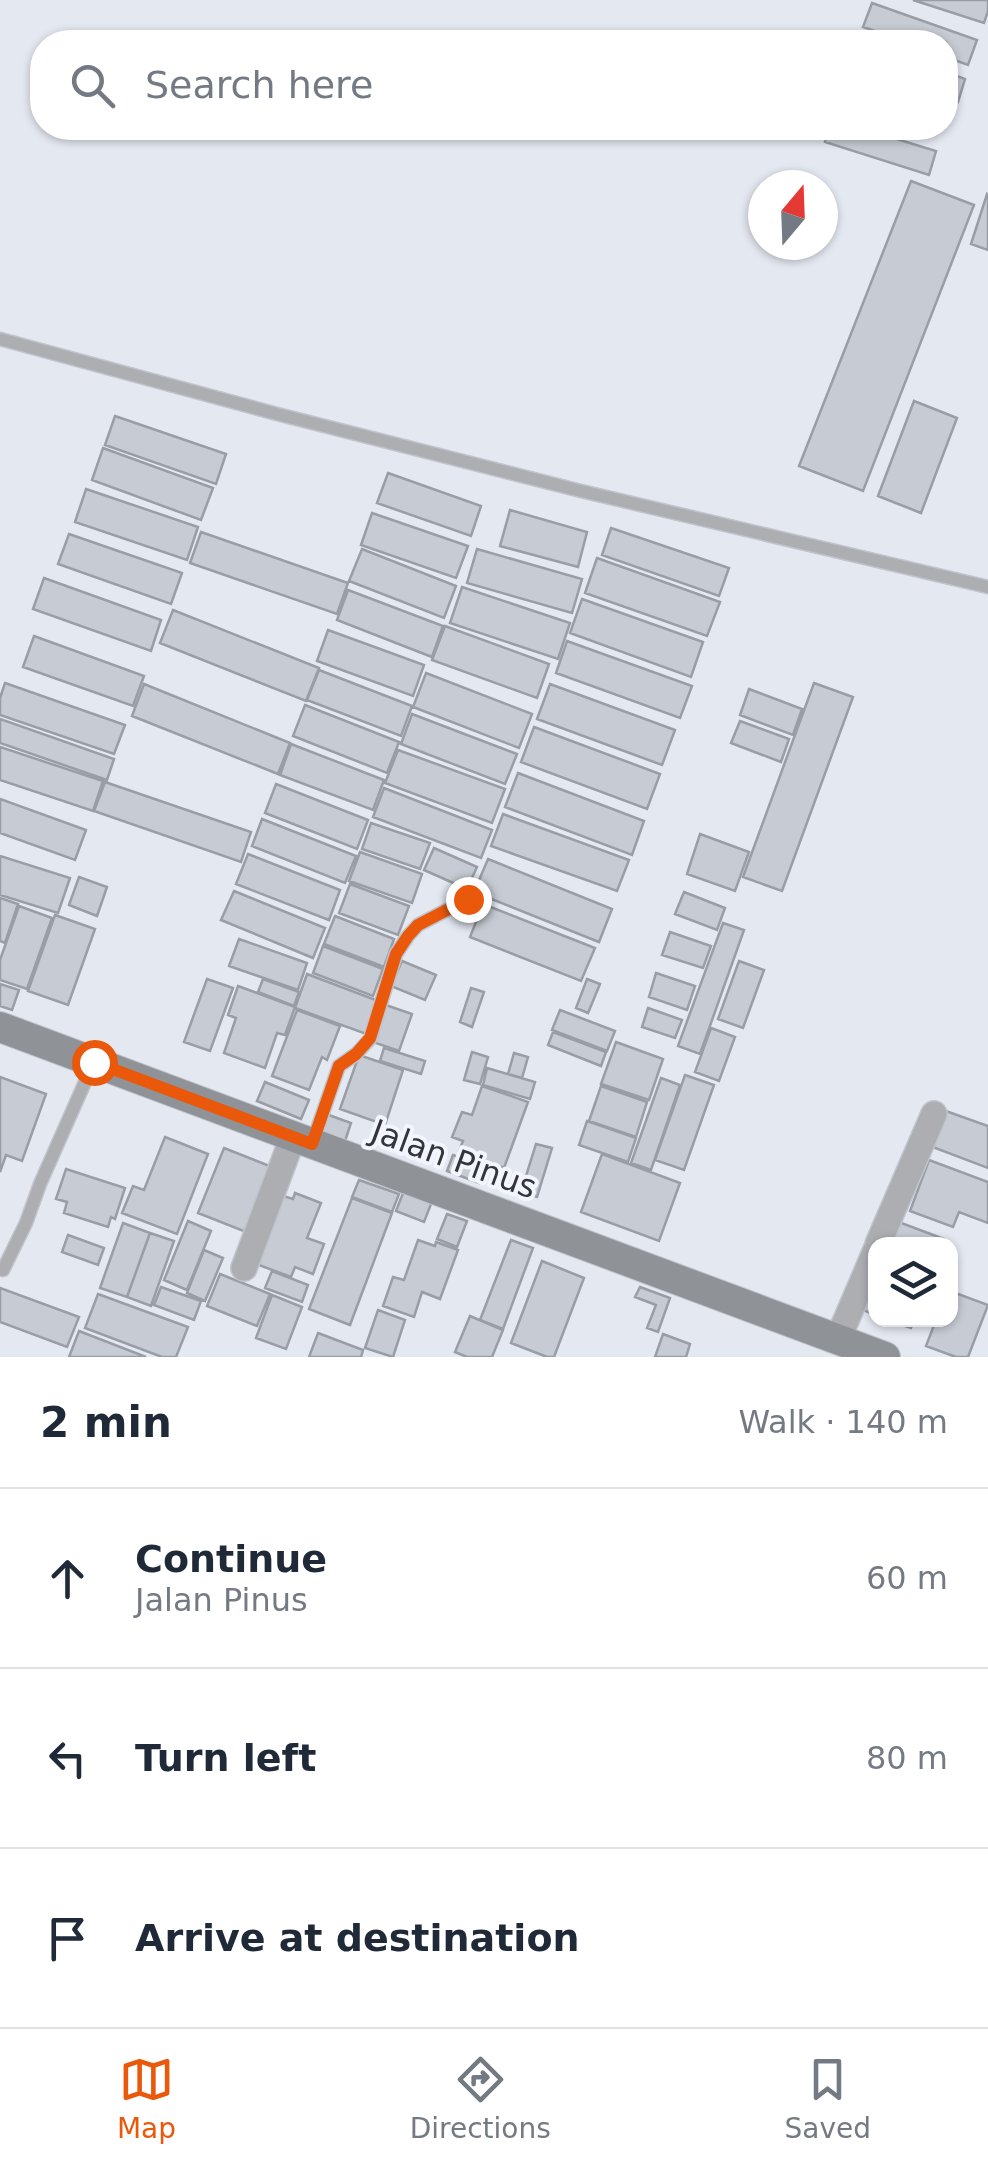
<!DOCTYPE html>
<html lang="en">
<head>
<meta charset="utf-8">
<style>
	:root { --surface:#fff; --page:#f6f6f7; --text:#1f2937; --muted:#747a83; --line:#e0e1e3; --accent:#ea580c }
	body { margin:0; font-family:"DejaVu Sans",sans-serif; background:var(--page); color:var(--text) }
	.controls { position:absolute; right:30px; bottom:30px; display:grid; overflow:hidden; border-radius:20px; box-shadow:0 2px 8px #0004 }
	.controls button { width:90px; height:90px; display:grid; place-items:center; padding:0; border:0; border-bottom:2px solid var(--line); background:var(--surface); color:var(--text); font:50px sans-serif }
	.compass { position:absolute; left:748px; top:170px; width:90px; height:90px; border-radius:50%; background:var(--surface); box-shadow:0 2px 8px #0004; rotate:19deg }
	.stop { position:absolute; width:30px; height:30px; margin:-22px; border:8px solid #ea580c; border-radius:50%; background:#fff }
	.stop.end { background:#ea580c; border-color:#fff; box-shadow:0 2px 10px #0008 }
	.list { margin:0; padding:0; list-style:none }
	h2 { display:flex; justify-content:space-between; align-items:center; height:130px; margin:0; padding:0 40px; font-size:42px }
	h2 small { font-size:32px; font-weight:400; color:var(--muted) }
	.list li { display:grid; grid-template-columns:65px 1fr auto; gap:30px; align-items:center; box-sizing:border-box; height:180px; padding:0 40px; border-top:2px solid var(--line) }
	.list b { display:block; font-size:38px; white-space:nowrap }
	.list p { margin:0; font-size:32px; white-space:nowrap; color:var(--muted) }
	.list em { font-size:32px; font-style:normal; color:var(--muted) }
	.icon { flex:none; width:55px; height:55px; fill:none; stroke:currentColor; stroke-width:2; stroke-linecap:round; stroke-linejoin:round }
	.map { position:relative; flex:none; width:988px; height:1357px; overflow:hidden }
	.search { position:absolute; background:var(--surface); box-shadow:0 2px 8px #0004; left:30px; right:30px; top:30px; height:110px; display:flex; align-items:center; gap:25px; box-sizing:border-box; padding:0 35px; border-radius:40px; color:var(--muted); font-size:38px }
	.sheet { height:670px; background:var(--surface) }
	nav { display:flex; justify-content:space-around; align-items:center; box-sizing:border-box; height:140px; border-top:2px solid var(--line); background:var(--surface); font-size:28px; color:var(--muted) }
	nav a { display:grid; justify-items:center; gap:5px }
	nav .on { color:var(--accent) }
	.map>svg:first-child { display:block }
	.building { fill:#c7cbd3; stroke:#999da5; stroke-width:2.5 }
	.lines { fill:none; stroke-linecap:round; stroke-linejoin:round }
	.lane-casing { stroke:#c1c4cc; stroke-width:15 }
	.street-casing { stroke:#c1c4cc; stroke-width:28 }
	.secondary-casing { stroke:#c1c4cc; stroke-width:32 }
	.lane { stroke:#acaeb2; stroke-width:12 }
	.street { stroke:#acaeb2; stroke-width:25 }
	.secondary { stroke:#8f9297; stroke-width:30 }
	.route { stroke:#ea580c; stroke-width:12 }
	.labels { text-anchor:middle; stroke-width:8; stroke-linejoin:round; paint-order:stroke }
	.street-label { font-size:32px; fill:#333538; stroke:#f2f5fe }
</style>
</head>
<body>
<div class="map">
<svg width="988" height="1357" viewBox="0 0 988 1357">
	<rect width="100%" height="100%" fill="#e4e8f1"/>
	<path class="building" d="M913,0H988V11L984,23Z
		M872,3L977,40L968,65L946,57V42H906L863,27Z
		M946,72L965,79L958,102L946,98Z
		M829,128H861L936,151L929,175L825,142Z
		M911,181L974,205L863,491L799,466Z
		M987,194L988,195V250L971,244Z
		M914,401L957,418L921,513L878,496Z
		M115,416L226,454L216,484L105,445Z
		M103,448L213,488L201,520L92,480Z
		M388,473L481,506L471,536L377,503Z
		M86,489L198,527L187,560L75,522Z
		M510,510L587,532L578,567L500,546Z
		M372,513L468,546L456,578L361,545Z
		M611,528L729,568L719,596L602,555Z
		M201,532L348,583L337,614L190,563Z
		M69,534L182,573L171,604L58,564Z
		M362,549L456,586L444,618L349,581Z
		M477,549L582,579L572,613L467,583Z
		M597,558L720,602L707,636L585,593Z
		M44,578L161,620L151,651L33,609Z
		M462,587L570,623L558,659L450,623Z
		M348,590L443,626L432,657L337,620Z
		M582,599L703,642L691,677L570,633Z
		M173,610L319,668L306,701L160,643Z
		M445,626L549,664L537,698L432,660Z
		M328,630L424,665L413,696L317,661Z
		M34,636L144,676L133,706L23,667Z
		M567,641L692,686L680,718L556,673Z
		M319,670L412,706L401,736L307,700Z
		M426,673L532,714L519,748L413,707Z
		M5,683L125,725L114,754L0,715V698Z
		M814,683L853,697L782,891L743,877Z
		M144,684L290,743L278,774L132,716Z
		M550,684L675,730L662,765L537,719Z
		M749,689L802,709L793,735L740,715Z
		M305,705L399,742L387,773L293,736Z
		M412,714L517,754L505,784L401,744Z
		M0,719L114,759L107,780L0,743Z
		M740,721L789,739L781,762L731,743Z
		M534,727L660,774L647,809L521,762Z
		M291,744L384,780L373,810L280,775Z
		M0,747L103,781L93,811L0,780Z
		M398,750L505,789L492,823L385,783Z
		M518,773L644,821L632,855L505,807Z
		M105,782L251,832L241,862L94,811Z
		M276,784L368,820L357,849L265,813Z
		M384,788L492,830L481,858L373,817Z
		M0,799L86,830L75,860L0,833Z
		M503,814L629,860L617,891L491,846Z
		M262,819L356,856L345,883L252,846Z
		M371,823L430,843L420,869L362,849Z
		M700,834L749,852L735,891L687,874Z
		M434,848L477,867L467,889L424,870Z
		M360,852L422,874L412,903L349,881Z
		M248,854L340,890L329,920L236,884Z
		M0,856L70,878L58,913L0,895Z
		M488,859L612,909L599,942L474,892Z
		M79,877L107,887L97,916L69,905Z
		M350,884L409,906L398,935L339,913Z
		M234,891L325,928L313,958L221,920Z
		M684,892L725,908L717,930L675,914Z
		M0,898L18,904L5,943L0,941Z
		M483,904L595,948L581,981L470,937Z
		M19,906L52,918L27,989L0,980V960Z
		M55,915L95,929L68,1005L28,991Z
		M335,916L394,939L384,967L324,944Z
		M723,923L744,930L700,1054L678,1046Z
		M670,932L711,946L703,968L662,955Z
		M239,939L307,963L298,990L229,966Z
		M323,946L383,969L373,996L313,973Z
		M402,961L436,975L425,1000L391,986Z
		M739,961L764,970L743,1028L718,1019Z
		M656,973L695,986L687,1010L649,997Z
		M307,974L381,1002L369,1035L295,1008Z
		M207,979L233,988L210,1051L184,1042Z
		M263,979L299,992L294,1006L258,992Z
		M587,979L600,984L588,1013L576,1008Z
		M0,984L19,990L12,1010L0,1006Z
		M238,986L295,1007L285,1035L277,1033L265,1068L224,1053L236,1018L228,1015Z
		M471,988L484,992L472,1027L460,1022Z
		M383,1004L412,1014L399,1051L370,1041Z
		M648,1008L682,1020L675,1038L642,1027Z
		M297,1010L340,1026L327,1060L322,1057L309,1090L272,1076Z
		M560,1010L615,1031L607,1051L552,1030Z
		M711,1028L735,1037L719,1081L695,1072Z
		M553,1032L606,1052L601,1066L548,1045Z
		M616,1042L663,1059L649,1100L601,1084Z
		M384,1048L425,1061L421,1074L380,1061Z
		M472,1052L488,1057L480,1084L464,1080Z
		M514,1053L528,1057L522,1078L508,1074Z
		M359,1055L403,1070L385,1125L340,1109Z
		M487,1068L535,1082L530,1099L483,1085Z
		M685,1075L714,1085L684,1170L655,1160Z
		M0,1077L46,1094L22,1161L6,1155L0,1172Z
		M661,1078L680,1085L651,1170L631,1163Z
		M265,1082L309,1100L301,1119L257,1101Z
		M482,1086L528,1102L504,1168L459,1151L463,1141L452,1137L462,1112L472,1115Z
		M601,1086L647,1102L636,1137L589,1121Z
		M943,1110L988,1126V1168L930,1146Z
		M326,1114L351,1123L345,1141L320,1131Z
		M587,1121L636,1138L628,1162L579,1145Z
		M165,1137L208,1154L177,1234L122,1213L133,1186L144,1190Z
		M536,1144L552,1148L537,1197L521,1192Z
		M224,1148L277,1169L251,1234L198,1213Z
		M602,1154L680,1183L659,1241L581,1212Z
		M453,1155L485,1167L479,1183L447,1171Z
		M929,1160L988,1182V1223L959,1212L953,1227L910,1211Z
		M66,1169L125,1188L115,1219L111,1217L108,1227L64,1213L67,1202L56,1199Z
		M359,1180L399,1194L392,1212L352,1197Z
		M405,1188L433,1199L424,1222L396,1211Z
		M295,1193L321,1203L307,1238L324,1244L313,1274L295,1267L291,1277L251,1262L277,1194L293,1199Z
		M352,1198L392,1213L350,1325L309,1309Z
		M447,1214L467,1221L457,1247L437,1239Z
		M188,1221L211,1231L187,1290L164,1280Z
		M896,1221L944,1239L942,1244H888Z
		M123,1223L150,1233L127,1297L100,1288Z
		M150,1233L174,1241L151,1306L127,1297Z
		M68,1235L104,1248L98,1265L62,1252Z
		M418,1240L435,1246L436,1242L458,1250L440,1299L422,1292L414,1317L383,1306L393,1277L404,1280Z
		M511,1240L533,1248L503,1329L480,1320Z
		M204,1250L223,1258L205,1301L187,1293Z
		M542,1261L584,1278L554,1357H547L511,1343Z
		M272,1271L308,1285L302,1302L265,1288Z
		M220,1274L270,1294L257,1326L207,1306Z
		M876,1277V1315L863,1310Z
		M161,1287L201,1301L194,1320L154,1305Z
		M640,1287L670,1298L658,1332L647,1328L656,1305L635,1297Z
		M0,1288L79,1317L67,1347L0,1322Z
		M950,1291L988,1305L968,1357H956L926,1346L936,1320H950Z
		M98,1294L188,1327L176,1357H162L85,1328Z
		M272,1295L302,1307L286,1349L256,1338Z
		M378,1310L405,1320L393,1357L365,1348Z
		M470,1316L503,1330L492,1357H467L455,1352Z
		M887,1320H914L911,1328Z
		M79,1331L146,1357H69Z
		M318,1333L363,1350L361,1357H309Z
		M663,1334L690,1344L686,1357H655Z"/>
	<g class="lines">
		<defs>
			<path id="lane" d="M0,339L277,414L581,491L988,587
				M313,1141L339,1066L356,1054L370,1039L396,954L408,936L418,925L468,899
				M3,1270L26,1223L40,1184L93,1064"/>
			<path id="street" d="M878,1244L934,1114
				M244,1268L293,1137
				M838,1339L876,1250"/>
			<path id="secondary" d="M0,1027L885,1357"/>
		</defs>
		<use href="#lane" class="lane-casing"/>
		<use href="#street" class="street-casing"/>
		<use href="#secondary" class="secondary-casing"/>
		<use href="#lane" class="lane"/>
		<use href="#street" class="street"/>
		<use href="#secondary" class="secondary"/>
	</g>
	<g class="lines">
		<path class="route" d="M94,1062L312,1144L339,1066L356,1054L370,1038L396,954L408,936L418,925L468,899"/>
	</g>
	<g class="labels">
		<g class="street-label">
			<text transform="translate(454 1159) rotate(20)" y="11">Jalan Pinus</text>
		</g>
	</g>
</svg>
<div class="controls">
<button><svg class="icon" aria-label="layers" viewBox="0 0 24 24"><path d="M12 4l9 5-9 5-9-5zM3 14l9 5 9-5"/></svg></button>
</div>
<svg class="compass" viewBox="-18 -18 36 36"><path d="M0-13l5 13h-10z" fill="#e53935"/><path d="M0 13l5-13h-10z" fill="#747a83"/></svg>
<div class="stop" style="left:94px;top:1062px"></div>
<div class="stop end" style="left:468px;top:899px"></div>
<div class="search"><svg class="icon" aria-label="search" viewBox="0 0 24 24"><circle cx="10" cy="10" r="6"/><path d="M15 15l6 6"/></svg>Search here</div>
</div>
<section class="sheet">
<h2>2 min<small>Walk · 140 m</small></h2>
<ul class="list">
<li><svg class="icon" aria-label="ahead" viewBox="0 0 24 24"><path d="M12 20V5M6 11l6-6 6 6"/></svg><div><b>Continue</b><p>Jalan Pinus</p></div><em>60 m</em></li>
<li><svg class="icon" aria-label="left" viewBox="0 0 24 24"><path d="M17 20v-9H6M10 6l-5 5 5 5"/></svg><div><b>Turn left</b></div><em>80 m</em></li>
<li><svg class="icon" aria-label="arrive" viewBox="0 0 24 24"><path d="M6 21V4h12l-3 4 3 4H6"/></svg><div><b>Arrive at destination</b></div></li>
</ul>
</section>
<nav>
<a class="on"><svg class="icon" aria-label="map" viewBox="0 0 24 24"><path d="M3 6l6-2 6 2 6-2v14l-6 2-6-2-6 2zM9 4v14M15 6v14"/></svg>Map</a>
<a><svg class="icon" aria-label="directions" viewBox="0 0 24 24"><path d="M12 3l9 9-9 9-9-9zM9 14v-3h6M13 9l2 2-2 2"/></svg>Directions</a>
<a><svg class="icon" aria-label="saved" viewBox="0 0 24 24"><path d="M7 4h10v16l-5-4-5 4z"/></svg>Saved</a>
</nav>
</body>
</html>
